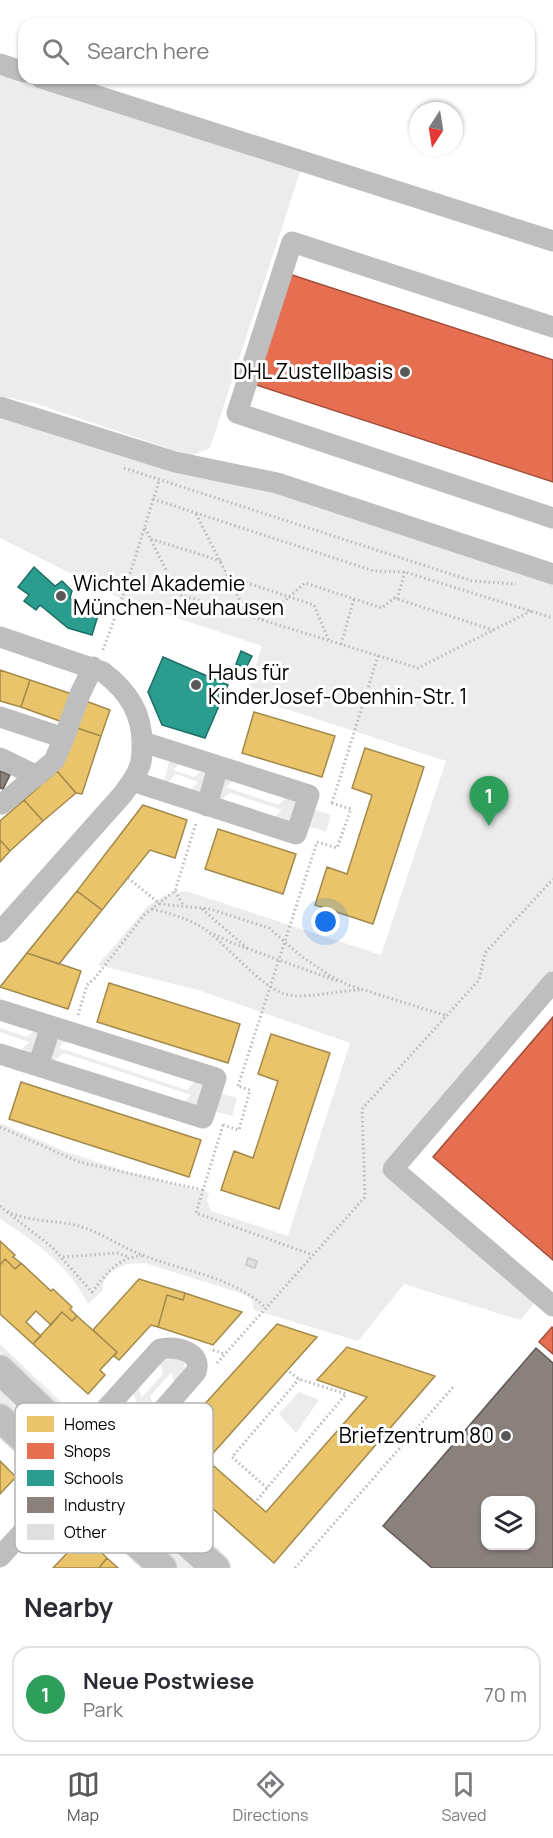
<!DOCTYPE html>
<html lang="en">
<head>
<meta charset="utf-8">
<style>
	:root { --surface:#fff; --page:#f7f7f7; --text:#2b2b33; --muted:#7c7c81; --line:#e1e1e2; --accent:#595959 }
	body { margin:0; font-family:Manrope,sans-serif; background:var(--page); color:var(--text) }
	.controls { position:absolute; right:18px; bottom:18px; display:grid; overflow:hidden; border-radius:12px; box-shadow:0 2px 4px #0004 }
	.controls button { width:54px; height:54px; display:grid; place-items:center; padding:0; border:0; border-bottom:2px solid var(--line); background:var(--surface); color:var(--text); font:30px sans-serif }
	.compass { position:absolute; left:409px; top:102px; width:54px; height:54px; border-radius:50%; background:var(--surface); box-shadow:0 2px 4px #0004; rotate:192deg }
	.you { position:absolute; left:326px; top:922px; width:21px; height:21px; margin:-15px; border:4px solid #fff; border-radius:50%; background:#1a73e8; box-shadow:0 0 0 9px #1a73e833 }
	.badge { display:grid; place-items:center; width:39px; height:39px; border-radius:50%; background:var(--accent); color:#fff; font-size:20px; font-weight:700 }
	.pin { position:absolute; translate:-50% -50px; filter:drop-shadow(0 2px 3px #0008) }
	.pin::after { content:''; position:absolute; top:32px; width:21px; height:18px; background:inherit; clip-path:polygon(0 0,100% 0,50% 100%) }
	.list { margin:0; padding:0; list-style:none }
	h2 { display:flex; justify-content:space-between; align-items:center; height:78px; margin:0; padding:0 24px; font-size:26px }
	h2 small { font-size:20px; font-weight:400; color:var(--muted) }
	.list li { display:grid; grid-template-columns:39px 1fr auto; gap:18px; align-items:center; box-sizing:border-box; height:96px; margin:0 12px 12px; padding:0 12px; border:2px solid var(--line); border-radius:18px }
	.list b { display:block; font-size:22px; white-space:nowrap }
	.list p { margin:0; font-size:20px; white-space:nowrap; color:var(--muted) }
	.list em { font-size:20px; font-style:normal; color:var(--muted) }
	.icon { flex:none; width:33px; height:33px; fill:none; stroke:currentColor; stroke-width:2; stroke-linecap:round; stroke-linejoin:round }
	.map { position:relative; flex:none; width:553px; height:1568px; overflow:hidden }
	.search { position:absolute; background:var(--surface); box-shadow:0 2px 4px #0004; left:18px; right:18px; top:18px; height:66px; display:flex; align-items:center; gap:15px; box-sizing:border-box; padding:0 21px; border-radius:18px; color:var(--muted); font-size:22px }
	.sheet { height:186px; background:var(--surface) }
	nav { display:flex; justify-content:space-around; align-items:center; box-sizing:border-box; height:84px; border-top:2px solid var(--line); background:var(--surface); font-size:16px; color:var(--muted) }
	nav a { display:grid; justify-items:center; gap:3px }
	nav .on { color:var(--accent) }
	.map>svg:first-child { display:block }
	.green { fill:#ececec }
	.homes { fill:#e9c46a; stroke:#a3894a; stroke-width:1.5 }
	.shops { fill:#e76f51; stroke:#a24e39; stroke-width:1.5 }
	.schools { fill:#2a9d8f; stroke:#1d6e64; stroke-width:1.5 }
	.industry { fill:#8a817c; stroke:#615a57; stroke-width:1.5; fill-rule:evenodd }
	.building { fill:#dfdfdf; stroke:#c7c7c7; stroke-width:1.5 }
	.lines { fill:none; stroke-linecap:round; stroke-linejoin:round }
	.major-casing { stroke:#dbdbdb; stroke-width:30 }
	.path { stroke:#b9b9b9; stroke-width:3; stroke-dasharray:1.5 3; stroke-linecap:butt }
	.minor { stroke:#bebebe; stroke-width:21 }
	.major { stroke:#bebebe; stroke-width:27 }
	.tram { stroke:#bebebe; stroke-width:1.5 }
	.poi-dot { fill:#595959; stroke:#fff; stroke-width:2 }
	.labels { text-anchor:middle; stroke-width:6; stroke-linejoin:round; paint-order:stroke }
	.poi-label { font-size:21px; fill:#000; stroke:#fff; text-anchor:end }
	.key { fill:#fff; stroke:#b2b2b2; stroke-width:1.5 }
	.key-label { font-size:16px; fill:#000 }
</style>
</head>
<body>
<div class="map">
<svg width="553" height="1568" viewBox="0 0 553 1568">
	<rect width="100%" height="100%" fill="#fff"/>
	<path class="green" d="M0,73L301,169L210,448L191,456L34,403L0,396Z
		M0,413L282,495L553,583V972L381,1168L537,1300L520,1320L404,1284L358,1341L254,1310L252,1299L237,1292L145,1263L127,1264L112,1271L104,1281L102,1291L88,1304C69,1266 36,1242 0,1219V1123L64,1151L125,1171L209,1193L207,1201L211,1211L288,1236L350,1043L198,990L98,965L148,906L164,896L186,891L381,955L446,761L246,696L262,646L126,601L0,538Z
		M171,756L183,760L173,770L194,777L206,767L207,771L201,794L189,792L198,782L176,774L166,784L163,783Z
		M221,777L236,778L226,787L278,805L289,795L298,801L291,822L272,819L282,810L230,793L219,802Z
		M313,809L331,815L326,832L307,826Z
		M0,1028L27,1037L37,1028L41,1031L32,1055L20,1051L29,1042L0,1032Z
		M54,1034L68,1038L59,1048L187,1090L196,1080L203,1084L205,1089L198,1106L181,1105L191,1095L64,1053L53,1062L46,1060Z
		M219,1093L237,1098L232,1116L214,1111Z
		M0,1344L82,1422L76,1423L0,1352Z
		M162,1355L183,1360C188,1371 181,1377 176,1386L171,1373L150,1396L154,1409L149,1415L144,1402L123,1426L127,1439L125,1442L103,1423L111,1414L116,1427L137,1403L132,1390L137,1384L142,1397L163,1374L159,1360Z
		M0,1383L202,1568H176L0,1407Z
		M299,1392L319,1400L296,1433L279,1414Z"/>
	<path class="homes" d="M0,670L30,680L21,707L0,701Z
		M30,680L75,695L65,723L21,707Z
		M83,700L110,710L101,736L74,727Z
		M254,712L335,736L322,777L242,753Z
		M74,727L101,736L82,794L76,793L57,771Z
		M365,748L424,767L373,924L315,905L327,867L347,874L372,795L352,788Z
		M57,771L76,793L43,821L24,800Z
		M24,800L43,821L10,851L0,840V821Z
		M143,805L187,820L175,858L150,850L102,910L77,891Z
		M218,829L296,854L283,894L205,869Z
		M0,840L10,851L0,862Z
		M77,891L102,910L59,964L27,953Z
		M27,953L81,971L68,1009L0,987Z
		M109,983L240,1024L228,1063L97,1022Z
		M271,1034L330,1053L279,1209L221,1190L234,1151L253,1158L277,1084L278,1081L258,1074Z
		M21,1082L201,1140L189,1177L9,1119Z
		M0,1241L15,1255L13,1257L21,1263L15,1269L5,1259L0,1265Z
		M5,1259L15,1269L21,1263L51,1291L53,1289L72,1307L70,1309L77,1316L72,1321L62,1312L51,1325L36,1311L26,1322L41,1336L33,1344L0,1314V1265Z
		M139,1279L185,1293L183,1300L167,1295L158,1327L151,1325L119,1360L114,1356L117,1352L93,1330Z
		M185,1293L242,1312L213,1345L158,1327L167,1295L183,1300Z
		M62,1312L72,1321L77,1316L117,1352L100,1370L105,1375L88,1394L33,1344Z
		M277,1324L317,1337L207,1460L266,1512L367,1397L317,1380L347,1347L435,1376L274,1563L156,1458Z
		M0,1461L16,1477L0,1494Z
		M84,1535L107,1558L99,1568H53Z
		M107,1558L118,1568H99Z"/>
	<path class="shops" d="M289,274L553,360V482L253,384Z
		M553,1017V1260L433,1157Z
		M552,1327L553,1328V1354L539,1342Z"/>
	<path class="schools" d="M34,567L55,586L62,581L72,591L70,598L82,608L99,612L92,635L68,628L40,605L36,610L24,601L29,595L18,587Z
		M241,651L252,656L246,668L236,664Z
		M163,657L228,685L205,738L162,725L148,692Z"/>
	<path class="industry" d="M0,771L10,775L3,789L0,788Z
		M536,1348L553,1363V1568H432L383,1526ZM486,1500H530V1546H486Z"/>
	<path class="building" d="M248,1258L257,1261L255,1268L246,1265Z"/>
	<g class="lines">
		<defs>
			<path id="major" d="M0,1369L76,1442L216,1568
				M0,1418L163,1568"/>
		</defs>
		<use href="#major" class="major-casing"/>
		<path class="path" d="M124,468L472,581L516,584
			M153,499L374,571L405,572L553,618
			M196,514L248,616
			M145,528L178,594L418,668L531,611
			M151,539L221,561
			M229,577L314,605L329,641
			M397,599L405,572
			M262,620L305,583L382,608L394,598L493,630
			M341,644L354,599
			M103,650L125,590L159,481
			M332,803L378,656
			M317,842L337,848L351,809L331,803
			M128,878L160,904L210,909L269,928L301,956L329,975L348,985L447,1016
			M175,891L183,905
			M152,909C172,914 195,920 211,934C232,951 258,983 282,993C301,1001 338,990 360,990
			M202,909L247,948
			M214,934L232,943L337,981
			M78,1015L87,985L95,978L145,914L175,891L196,823
			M238,1086L317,842
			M223,1125L196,1213L313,1255
			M223,1125L239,1130L250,1090L237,1086
			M0,1127L79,1162L203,1190
			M0,1206C15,1222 58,1220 79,1226C103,1233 122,1248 145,1256C186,1272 234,1277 266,1308
			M7,1212L52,1247L92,1292C106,1274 118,1257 142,1256
			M63,1257L117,1253L129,1257
			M213,1350L225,1354
			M217,1363L365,1197L362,1109L479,980L485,953L553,879
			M267,1488L232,1457L299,1379
			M257,1500L346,1394L299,1379L287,1370
			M295,1568L454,1386"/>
		<path class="minor" d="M0,64L24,72
			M41,78L553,241
			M553,327L292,242L237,413L553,518
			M0,407L175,462L277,483L553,574
			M0,637L103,672C129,692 143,714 142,747C142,755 142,763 138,770C135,779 128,786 123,794L0,932
			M0,717L64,738
			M0,758L37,776
			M132,781L296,834L309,795L143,742
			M2,804L54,761L64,738L80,694L93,667
			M207,806L218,766
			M553,982L393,1169L553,1306
			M0,1010L216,1078L203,1118L0,1054
			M38,1066L51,1026
			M76,1442L160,1349C176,1346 203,1351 196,1372L109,1472
			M0,1557L68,1482"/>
		<use href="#major" class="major"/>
		<path class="tram" d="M0,1389L195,1568"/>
	</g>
	<g class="poi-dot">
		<circle cx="405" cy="372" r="6"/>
		<circle cx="61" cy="596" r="6"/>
		<circle cx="196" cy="685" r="6"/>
		<circle cx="506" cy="1436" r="6"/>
	</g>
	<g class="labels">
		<g class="poi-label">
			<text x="393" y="379">DHL Zustellbasis</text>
			<text x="73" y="591" text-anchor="start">Wichtel Akademie<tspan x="73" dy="24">München-Neuhausen</tspan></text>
			<text x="208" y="680" text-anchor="start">Haus für<tspan x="208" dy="24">KinderJosef-Obenhin-Str. 1</tspan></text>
			<text x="494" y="1443">Briefzentrum 80</text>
		</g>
	</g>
	<rect x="15" y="1403" width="198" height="150" rx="9" class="key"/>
	<rect x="27" y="1416" width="27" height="16" fill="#e9c46a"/>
	<rect x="27" y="1443" width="27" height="16" fill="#e76f51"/>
	<rect x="27" y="1470" width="27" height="16" fill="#2a9d8f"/>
	<rect x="27" y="1497" width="27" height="16" fill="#8a817c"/>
	<rect x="27" y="1524" width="27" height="16" fill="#dfdfdf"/>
	<g class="key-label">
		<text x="64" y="1430">Homes</text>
		<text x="64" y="1457">Shops</text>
		<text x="64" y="1484">Schools</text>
		<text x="64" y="1511">Industry</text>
		<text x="64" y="1538">Other</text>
	</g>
</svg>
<div class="controls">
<button><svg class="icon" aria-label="layers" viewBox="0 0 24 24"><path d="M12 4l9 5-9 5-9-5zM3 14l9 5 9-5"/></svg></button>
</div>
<svg class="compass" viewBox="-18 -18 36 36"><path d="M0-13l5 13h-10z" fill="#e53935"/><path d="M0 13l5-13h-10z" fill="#7c7c81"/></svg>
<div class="you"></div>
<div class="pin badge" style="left:489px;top:826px;background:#2e9e5b">1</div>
<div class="search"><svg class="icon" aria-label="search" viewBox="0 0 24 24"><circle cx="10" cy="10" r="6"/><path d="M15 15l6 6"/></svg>Search here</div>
</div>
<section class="sheet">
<h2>Nearby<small></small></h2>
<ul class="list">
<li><span class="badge" style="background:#2e9e5b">1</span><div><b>Neue Postwiese</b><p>Park</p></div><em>70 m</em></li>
</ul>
</section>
<nav>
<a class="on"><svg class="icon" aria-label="map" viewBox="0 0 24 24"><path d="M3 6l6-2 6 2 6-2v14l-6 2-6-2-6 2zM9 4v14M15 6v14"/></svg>Map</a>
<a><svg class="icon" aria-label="directions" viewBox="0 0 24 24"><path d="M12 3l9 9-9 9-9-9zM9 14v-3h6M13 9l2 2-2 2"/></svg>Directions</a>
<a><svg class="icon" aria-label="saved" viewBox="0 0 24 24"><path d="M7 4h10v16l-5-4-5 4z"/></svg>Saved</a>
</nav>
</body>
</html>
